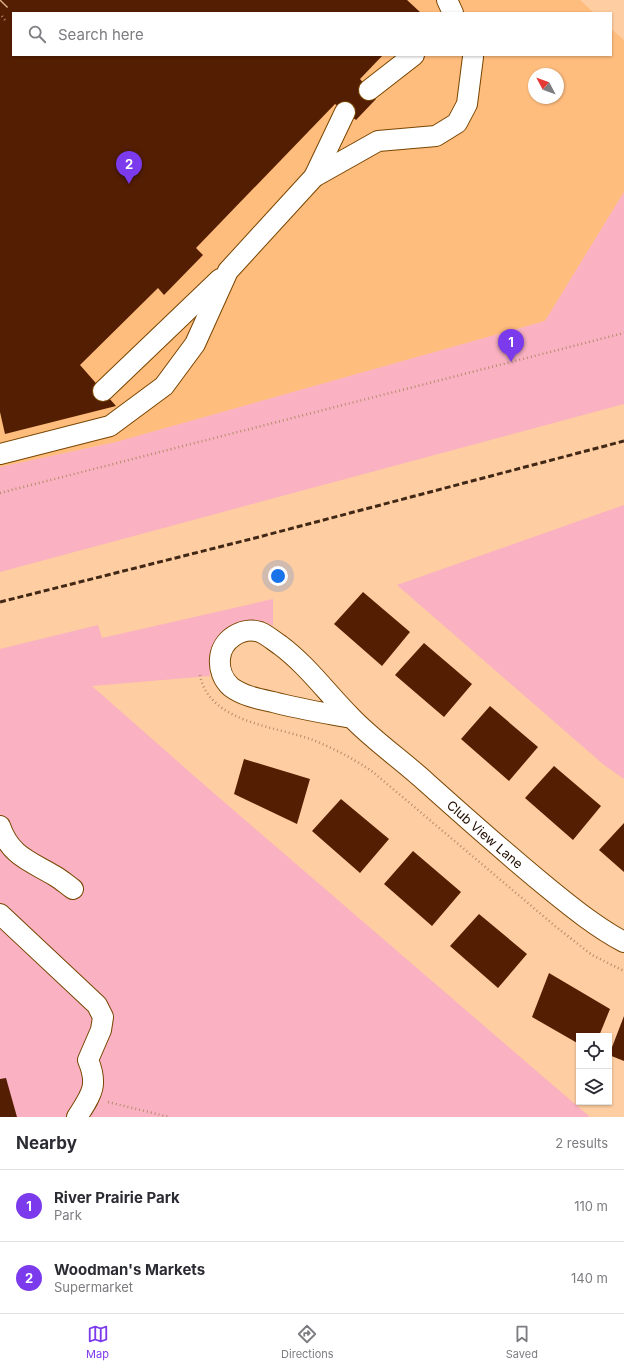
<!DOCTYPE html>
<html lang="en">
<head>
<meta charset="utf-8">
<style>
	:root { --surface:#fff; --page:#f7f7f7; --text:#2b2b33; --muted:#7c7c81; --line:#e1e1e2; --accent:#7c3aed }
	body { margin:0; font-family:Inter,sans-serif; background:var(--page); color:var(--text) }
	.controls { position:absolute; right:12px; bottom:12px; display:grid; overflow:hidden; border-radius:0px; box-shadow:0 1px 3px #0004 }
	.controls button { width:36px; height:36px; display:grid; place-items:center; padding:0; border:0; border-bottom:1px solid var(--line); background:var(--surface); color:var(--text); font:20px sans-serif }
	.compass { position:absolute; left:528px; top:68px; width:36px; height:36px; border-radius:50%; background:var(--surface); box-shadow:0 1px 3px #0004; rotate:311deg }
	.you { position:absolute; left:278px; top:576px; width:14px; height:14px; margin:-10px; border:3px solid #fff; border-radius:50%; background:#1a73e8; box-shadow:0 0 0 6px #1a73e833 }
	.badge { display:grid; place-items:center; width:26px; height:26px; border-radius:50%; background:var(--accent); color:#fff; font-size:13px; font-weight:700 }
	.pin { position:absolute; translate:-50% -33px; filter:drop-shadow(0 1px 2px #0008) }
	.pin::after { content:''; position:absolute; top:21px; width:14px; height:12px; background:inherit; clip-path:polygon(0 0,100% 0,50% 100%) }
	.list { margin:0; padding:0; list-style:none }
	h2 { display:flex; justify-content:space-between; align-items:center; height:52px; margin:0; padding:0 16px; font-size:17px }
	h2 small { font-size:13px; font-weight:400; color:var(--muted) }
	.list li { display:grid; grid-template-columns:26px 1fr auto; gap:12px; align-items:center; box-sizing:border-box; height:72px; padding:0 16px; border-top:1px solid var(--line) }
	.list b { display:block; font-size:15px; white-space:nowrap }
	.list p { margin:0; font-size:13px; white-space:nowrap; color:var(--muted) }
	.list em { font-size:13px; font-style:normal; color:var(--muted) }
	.icon { flex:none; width:22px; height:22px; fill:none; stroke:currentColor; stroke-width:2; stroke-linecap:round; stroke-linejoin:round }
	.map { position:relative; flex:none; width:624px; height:1117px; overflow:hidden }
	.search { position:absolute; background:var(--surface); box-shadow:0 1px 3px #0004; left:12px; right:12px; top:12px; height:44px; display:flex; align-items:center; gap:10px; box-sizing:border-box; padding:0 14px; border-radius:0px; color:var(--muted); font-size:15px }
	.sheet { height:196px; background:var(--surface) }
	nav { display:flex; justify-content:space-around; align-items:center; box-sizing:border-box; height:56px; border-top:1px solid var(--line); background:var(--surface); font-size:11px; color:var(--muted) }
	nav a { display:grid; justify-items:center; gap:2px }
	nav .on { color:var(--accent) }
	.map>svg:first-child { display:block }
	.built { fill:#febc7d; fill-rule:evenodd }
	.green { fill:#fab1c2 }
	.building { fill:#541e02 }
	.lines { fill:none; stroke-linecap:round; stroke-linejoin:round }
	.minor-tunnel { stroke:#ddb089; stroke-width:20; stroke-dasharray:20 10; stroke-linecap:butt }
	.minor-casing { stroke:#784500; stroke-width:22 }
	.path { stroke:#b48c6a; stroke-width:2.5; stroke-dasharray:1 3; stroke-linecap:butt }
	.minor { stroke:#fff; stroke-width:20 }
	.rail { stroke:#412816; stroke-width:3; stroke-dasharray:6 3; stroke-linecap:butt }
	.labels { text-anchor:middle; stroke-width:4; stroke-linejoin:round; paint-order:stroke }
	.street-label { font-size:13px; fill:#230e00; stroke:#fef8f2 }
</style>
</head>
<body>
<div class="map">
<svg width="624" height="1117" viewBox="0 0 624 1117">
	<rect width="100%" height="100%" fill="#fecda1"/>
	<path class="built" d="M0,0H580L594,13H13V55H611V29L624,40V192L545,321L116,442L0,467ZM534,74H558V98H534Z"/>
	<path class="green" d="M624,192V404L0,572V467L116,442L545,321Z
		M624,505V779L604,765L397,585Z
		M273,599V626L265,622L256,621L212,650L209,661L210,676L92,686L209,789L590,1117H0V649L98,625L102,638Z"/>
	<path class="building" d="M0,0H407L421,13H13V55H383L360,79L376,99L356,120L335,104L196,248L203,255L164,295L158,288L80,365L116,406L5,434L0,412Z
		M363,592L410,632L382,666L334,624Z
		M424,643L472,684L444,717L395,675Z
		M490,706L538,747L509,781L461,739Z
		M244,759L310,779L297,824L234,794Z
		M554,766L601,806L573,840L525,798Z
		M341,799L389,839L360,873L312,831Z
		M624,823V872L599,850Z
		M413,851L461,892L432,926L384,884Z
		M479,914L527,954L498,988L450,946Z
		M549,973L610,1009L599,1036H579V1044L532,1017Z
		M624,1016V1061L609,1055Z
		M6,1078L17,1117H0V1079Z"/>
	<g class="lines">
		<path class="minor-tunnel" d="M0,1L1,0"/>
		<defs>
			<g id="minor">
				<path d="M447,0L453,13"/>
				<path d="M369,90L414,55"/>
				<path d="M314,177L345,112"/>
				<path d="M103,391L220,279"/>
				<path d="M0,454L110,426L164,386L195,344L228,271L314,177L378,141L436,136L457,123L467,104L473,57V55"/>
				<path id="s1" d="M352,718C325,713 299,709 273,702C259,699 243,696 231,687C223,680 219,669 220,659C221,640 242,626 260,632C267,635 274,641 280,645C308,666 327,693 351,717C374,741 402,760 427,783C465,817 503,851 542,883C568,904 594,926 624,942"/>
				<path d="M0,826C10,856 30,861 55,876C62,880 67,885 73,889"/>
				<path d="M0,914L97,1005L103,1017L101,1030L88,1060C99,1086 91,1095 77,1117"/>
			</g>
		</defs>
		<use href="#minor" class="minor-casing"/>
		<path class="path" d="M2,16L5,20
			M0,493L624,333
			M200,675C209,723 276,726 313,740C335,749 354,759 373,772L555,926L592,955L624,971
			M108,1102L169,1117"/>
		<use href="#minor" class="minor"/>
		<path class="rail" d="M0,602L255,538L624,441"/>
	</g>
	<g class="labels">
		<g class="street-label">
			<text dy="5" stroke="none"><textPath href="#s1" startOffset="515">Club View Lane</textPath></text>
		</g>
	</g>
</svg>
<div class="controls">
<button><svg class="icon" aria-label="locate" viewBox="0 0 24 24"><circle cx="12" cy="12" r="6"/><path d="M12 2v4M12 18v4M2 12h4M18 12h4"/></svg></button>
<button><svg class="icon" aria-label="layers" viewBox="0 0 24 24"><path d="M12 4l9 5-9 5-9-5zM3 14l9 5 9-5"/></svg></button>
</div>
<svg class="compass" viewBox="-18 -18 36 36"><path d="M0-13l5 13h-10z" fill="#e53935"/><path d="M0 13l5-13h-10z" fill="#7c7c81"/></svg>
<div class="you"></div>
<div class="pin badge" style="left:511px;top:362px">1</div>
<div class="pin badge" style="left:129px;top:184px">2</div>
<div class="search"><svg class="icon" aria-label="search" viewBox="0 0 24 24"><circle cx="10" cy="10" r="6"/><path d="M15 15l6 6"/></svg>Search here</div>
</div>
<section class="sheet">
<h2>Nearby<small>2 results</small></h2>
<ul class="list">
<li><span class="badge">1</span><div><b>River Prairie Park</b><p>Park</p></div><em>110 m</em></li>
<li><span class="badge">2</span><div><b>Woodman's Markets</b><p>Supermarket</p></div><em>140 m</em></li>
</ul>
</section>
<nav>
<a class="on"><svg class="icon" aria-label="map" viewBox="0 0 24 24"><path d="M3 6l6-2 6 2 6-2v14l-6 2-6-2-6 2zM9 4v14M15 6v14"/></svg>Map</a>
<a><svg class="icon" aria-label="directions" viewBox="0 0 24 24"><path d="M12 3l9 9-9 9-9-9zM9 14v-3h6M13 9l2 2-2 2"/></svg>Directions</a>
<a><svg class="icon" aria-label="saved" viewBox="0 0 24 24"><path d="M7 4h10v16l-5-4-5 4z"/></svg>Saved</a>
</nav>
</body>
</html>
